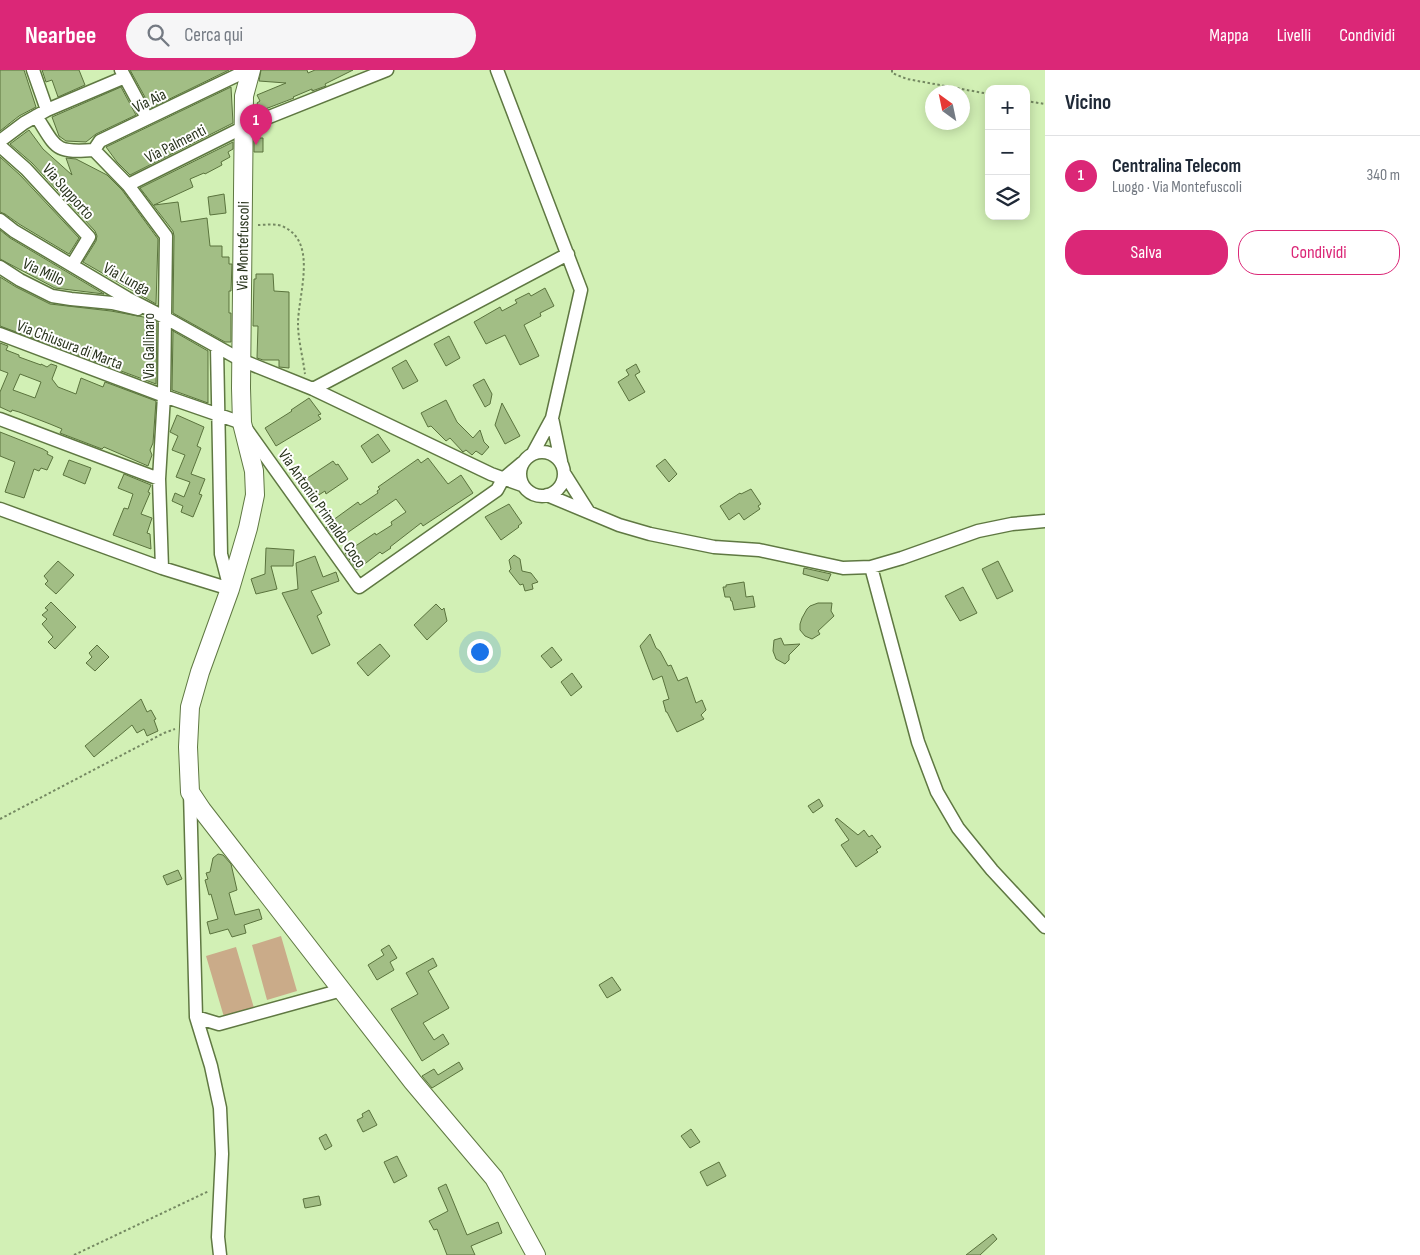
<!DOCTYPE html>
<html lang="it">
<head>
<meta charset="utf-8">
<style>
	:root { --surface:#fff; --page:#f6f6f7; --text:#1f2937; --muted:#747a83; --line:#e0e1e3; --accent:#db2777 }
	body { margin:0; font-family:"Sofia Sans Condensed",sans-serif; background:var(--page); color:var(--text) }
	.controls { position:absolute; right:15px; top:15px; display:grid; overflow:hidden; border-radius:10px; box-shadow:0 2px 12px #0003 }
	.controls button { width:45px; height:45px; display:grid; place-items:center; padding:0; border:0; border-bottom:1px solid var(--line); background:var(--surface); color:var(--text); font:25px sans-serif }
	.compass { position:absolute; left:925px; top:15px; width:45px; height:45px; border-radius:50%; background:var(--surface); box-shadow:0 2px 12px #0003; rotate:327deg }
	.you { position:absolute; left:479px; top:581px; width:18px; height:18px; margin:-12px; border:4px solid #fff; border-radius:50%; background:#1a73e8; box-shadow:0 0 0 8px #1a73e833 }
	.badge { display:grid; place-items:center; width:32px; height:32px; border-radius:50%; background:var(--accent); color:#fff; font-size:16px; font-weight:700 }
	.pin { position:absolute; translate:-50% -41px; filter:drop-shadow(0 1px 2px #0008) }
	.pin::after { content:''; position:absolute; top:26px; width:18px; height:15px; background:inherit; clip-path:polygon(0 0,100% 0,50% 100%) }
	.list { margin:0; padding:0; list-style:none }
	h2 { display:flex; justify-content:space-between; align-items:center; height:65px; margin:0; padding:0 20px; font-size:21px }
	h2 small { font-size:16px; font-weight:400; color:var(--muted) }
	.list li { display:grid; grid-template-columns:32px 1fr auto; gap:15px; align-items:center; box-sizing:border-box; height:80px; padding:0 20px; border-top:1px solid var(--line) }
	.list b { display:block; font-size:19px; white-space:nowrap }
	.list p { margin:0; font-size:16px; white-space:nowrap; color:var(--muted) }
	.list em { font-size:16px; font-style:normal; color:var(--muted) }
	.actions { display:flex; gap:10px; padding:15px 20px }
	.actions a { flex:1; padding:11px 0; border:1px solid var(--accent); border-radius:20px; text-align:center; font-size:18px; color:var(--accent) }
	.actions .main { background:var(--accent); color:#fff }
	.icon { flex:none; width:28px; height:28px; fill:none; stroke:currentColor; stroke-width:2; stroke-linecap:round; stroke-linejoin:round }
	.map { position:relative; flex:none; width:1045px; height:1185px; overflow:hidden }
	header { display:flex; align-items:center; gap:30px; box-sizing:border-box; height:70px; padding:0 25px; background:var(--accent); color:#fff }
	header strong { font-size:24px }
	nav { display:flex; gap:28px; margin-inline-start:auto; font-size:18px }
	.search { width:350px; height:45px; background:var(--page); display:flex; align-items:center; gap:12px; box-sizing:border-box; padding:0 18px; border-radius:28px; color:var(--muted); font-size:19px }
	main { display:flex }
	aside { flex:1; background:var(--surface) }
	.map>svg:first-child { display:block }
	.green { fill:#caab89 }
	.building { fill:#a2be85; stroke:#5a733d; fill-rule:evenodd }
	.lines { fill:none; stroke-linecap:round; stroke-linejoin:round }
	.street-casing { stroke:#5f7842; stroke-width:15 }
	.secondary-casing { stroke:#5f7842; stroke-width:20 }
	.path { stroke:#758962; stroke-width:2; stroke-dasharray:2.5 2.5; stroke-linecap:butt }
	.street { stroke:#fff; stroke-width:12 }
	.secondary { stroke:#fff; stroke-width:18 }
	.labels { text-anchor:middle; stroke-width:4; stroke-linejoin:round; paint-order:stroke }
	.street-label { font-size:16px; fill:#29341d; stroke:#fff }
</style>
</head>
<body>
<header>
<strong>Nearbee</strong>
<div class="search"><svg class="icon" aria-label="search" viewBox="0 0 24 24"><circle cx="10" cy="10" r="6"/><path d="M15 15l6 6"/></svg>Cerca qui</div>
<nav><a>Mappa</a><a>Livelli</a><a>Condividi</a></nav>
</header>
<main>
<div class="map">
<svg width="1045" height="1185" viewBox="0 0 1045 1185">
	<rect width="100%" height="100%" fill="#d2f0b5"/>
	<path class="green" d="M281,866L297,921L267,930L252,875Z
		M236,877L254,938L224,947L206,886Z"/>
	<path class="building" d="M0,0H24L36,37L19,46L0,61Z
		M42,0H79L85,15L58,27L52,10L46,12Z
		M130,0H229L151,38Z
		M261,0H307L308,3L315,0H353L325,14L326,16L312,21V19L293,27L294,28L260,41L257,33L260,31L257,25L286,13L259,11Z
		M121,17L136,45L96,64L86,72L66,71L59,66L52,47Z
		M231,17L233,53L130,105L117,92L106,77Z
		M29,60L43,79L72,105L66,88L76,89L107,105L122,120L158,169L156,234L83,192L96,171L97,166L95,161L32,93L10,74Z
		M254,68H263V82H254Z
		M233,72V79L228,82L230,87L221,92L222,95L205,104L204,103L190,109L193,117L154,135L178,132L181,152L207,148L210,176H222V187H229V194H232L231,221H229V243H231V272H225L173,243L174,166L173,161L140,118Z
		M0,87L20,105L79,168L69,184L19,154L5,144L0,142Z
		M224,124L226,143L210,145L208,127Z
		M0,160L10,168L104,224L55,218L0,189Z
		M256,204H273L274,221L289,222V298L279,297V290H263L257,288L258,256H253L254,209H256Z
		M0,207L16,217L50,234L111,241L149,248L157,252L156,314L0,256Z
		M545,218L554,236L540,243L541,246L524,255L539,286L520,295L505,265L486,274L474,252L500,237L502,241L517,233L515,230L529,223L531,226Z
		M173,261L208,281V333L172,320Z
		M449,266L460,288L446,296L434,274Z
		M0,273L8,276L6,280L19,285V287L41,295V294L47,297L51,294L57,296L52,309L58,317L76,324L81,308L103,317L105,312L156,331L153,373L150,380L152,385L148,396L104,377L102,379L60,363L62,359L50,354L19,342L12,340L11,342L0,337V322L8,303L0,300ZM20,304L41,312L35,328L13,320Z
		M406,290L418,311L403,319L392,298Z
		M636,294L640,302L635,305L645,322L629,331L618,312L629,305L626,300Z
		M484,309L492,324L490,334L485,337L473,315Z
		M309,328L321,344L318,345L321,349L276,376L265,358L292,341L291,340Z
		M446,330L457,352L473,368L480,360L484,372L489,377L482,385L476,381L472,385L466,380L463,382L450,368L446,371L431,356L428,357L421,343Z
		M502,333L520,366L505,374L495,355Z
		M177,345L204,357L197,376L201,378L191,404L205,409L199,424L202,425L193,447L181,442L183,436L172,431L175,423L184,427L190,412L176,407L185,385L172,380L178,366L170,362Z
		M0,362L43,379L48,382L47,384L53,387L47,400L41,398L39,401L34,399L24,428L5,422L15,392L0,386Z
		M378,364L390,381L372,393L361,376Z
		M428,388L448,414L461,405L473,423L423,456L421,453L390,477L391,478L382,484L380,482L357,500L345,483L375,463L376,465L392,455L391,452L406,442L396,429L337,470L326,457L330,455L329,453L358,432L360,435L378,423L377,421L380,419L378,417L418,389L421,393Z
		M665,389L677,404L669,412L656,396Z
		M69,390L91,398L85,414L63,405Z
		M333,391L336,395L338,394L348,409L326,424L325,421L314,428L303,411Z
		M124,404L151,415L148,422L150,423L141,444L152,448L147,463L150,464L151,479L113,465L124,438L128,439L133,424L118,418Z
		M751,419L761,434L758,436L760,439L744,450L739,443L729,450L720,436L740,423L741,424Z
		M509,434L522,453L518,456L519,457L501,470L485,447Z
		M266,478L294,480L293,496H271L277,519L256,524L251,509L265,504Z
		M514,485L520,489L522,501L531,503L538,512L532,514L533,519L525,521L523,514L520,515L509,501L511,499L509,490Z
		M315,486L323,507L336,502L339,511L311,521L322,543L317,546L330,575L312,584L282,523L298,519L296,493Z
		M58,491L74,505L56,524L45,514L48,511L44,506Z
		M998,491L1013,521L997,529L982,499Z
		M804,498L831,504L828,511L803,504Z
		M744,512L746,527L753,526L755,537L734,540L732,531H731L730,527H725L723,517H726V515Z
		M963,517L977,543L960,551L945,526Z
		M51,532L76,557L55,579L48,572L53,567L42,554L47,549L42,545L48,540L45,538Z
		M818,533H832L831,541L834,546L818,561L820,564L812,569L805,566L800,560V554L802,548L807,539L810,536Z
		M436,534L442,540L444,538L447,551L427,570L414,555Z
		M650,564L656,578L660,581L668,596L671,595L678,611L687,607L696,633L702,630L706,640L701,645L704,649L677,662L667,642H666L663,631L669,629L662,606L653,610L640,576Z
		M781,568L784,575L800,574L789,585V590L785,594L776,589L773,581L774,570Z
		M380,574L390,586L368,606L357,593Z
		M97,575L109,587L95,601L86,593L92,587L89,583Z
		M552,577L562,590L551,598L541,586Z
		M572,603L582,617L571,626L561,612Z
		M141,629L147,642L151,640L156,649L154,650L158,661L147,666L144,659L137,663L132,655L94,687L85,676Z
		M819,729L823,736L813,743L808,736Z
		M837,748L858,765L864,760L869,767L872,765L881,777L876,780L878,782L856,797L841,775L849,770L835,750Z
		M218,784L223,785L231,794L237,820L229,823L235,845L259,839L262,849L244,855L246,863L232,867L228,859L210,864L207,852L218,849L211,824L209,825L205,810L208,809L206,803L210,802L213,788Z
		M178,800L182,809L167,815L163,806Z
		M389,875L397,888L390,892L394,900L377,910L368,895L384,885L381,880Z
		M433,888L437,896L428,901L449,938L423,953L434,970L443,964L449,974L422,991L391,939L418,924L406,903Z
		M612,907L621,920L607,928L599,915Z
		M459,992L463,999L432,1018L422,1006L434,999L438,1005Z
		M369,1040L377,1055L363,1062L357,1050L363,1047L362,1044Z
		M691,1059L700,1072L690,1078L681,1066Z
		M326,1064L332,1076L325,1080L319,1068Z
		M397,1086L407,1106L394,1113L384,1092Z
		M719,1092L726,1106L707,1116L700,1102Z
		M446,1114L467,1165L498,1152L502,1163L471,1176L475,1185H447L437,1159L434,1160L429,1151L448,1141L438,1118Z
		M319,1126L321,1135L305,1138L303,1129Z
		M993,1164L997,1169L980,1185H966Z"/>
	<g class="lines">
		<defs>
			<path id="street" d="M33,0L47,40
				M121,0L147,48
				M497,0L581,220L552,348
				M36,46C57,78 53,83 94,80
				M0,71L24,53L47,40L125,7
				M0,76L26,99L89,167L72,195
				M94,80L128,115L166,166L164,326L159,409L162,498
				M94,80L100,71L248,0
				M128,115L244,57L387,0
				M0,150L14,161L127,228L164,247L241,290L313,319L491,404L522,415
				M0,197L20,210L52,226L71,229L112,233L138,239
				M0,264L164,326L242,353L359,517L497,420L503,409L522,393
				M217,277L221,484L230,519
				M313,319L568,184
				M0,349L159,409
				M520 404a22 22 0 1 1 44 0a22 22 0 1 1-44 0Z
				M533,383L552,348L561,391
				M564,403L588,441
				M547,425L619,455L650,464L714,477L759,480L843,498L871,497L902,488L978,461L1012,454L1045,451
				M0,439L162,498L230,519
				M871,497L918,672L937,722L958,758L992,800L1045,857
				M190,722L196,947L211,996L220,1038L222,1084L218,1167L220,1185
				M196,947L219,954L342,920"/>
			<path id="secondary" d="M251,0L244,26L241,318L242,353L254,401L255,425L248,458L230,519L200,602L190,637L188,677L190,722L202,740L413,1012L494,1108L536,1185"/>
		</defs>
		<use href="#street" class="street-casing"/>
		<use href="#secondary" class="secondary-casing"/>
		<path class="path" d="M892,0V3L907,9L989,24
			M1026,31L1045,34
			M258,155C265,155 277,153 284,157C318,173 298,225 298,254C298,269 303,288 305,304
			M0,749L164,663L175,659
			M74,1185L209,1121"/>
		<use href="#street" class="street"/>
		<use href="#secondary" class="secondary"/>
	</g>
	<g class="labels">
		<g class="street-label">
			<text transform="translate(149 30) rotate(-26)" y="6">Via Aia</text>
			<text transform="translate(175 73) rotate(-27)" y="6">Via Palmenti</text>
			<text transform="translate(69 121) rotate(48)" y="6">Via Supporto</text>
			<text transform="translate(242 176) rotate(-89)" y="6">Via Montefuscoli</text>
			<text transform="translate(44 201) rotate(25)" y="6">Via Millo</text>
			<text transform="translate(127 208) rotate(29)" y="6">Via Lunga</text>
			<text transform="translate(70 274) rotate(21)" y="6">Via Chiusura di Marta</text>
			<text transform="translate(148 276) rotate(-90)" y="6">Via Gallinaro</text>
			<text transform="translate(323 438) rotate(55)" y="6">Via Antonio Primaldo Coco</text>
		</g>
	</g>
</svg>
<div class="controls">
<button>+</button>
<button>−</button>
<button><svg class="icon" aria-label="layers" viewBox="0 0 24 24"><path d="M12 4l9 5-9 5-9-5zM3 14l9 5 9-5"/></svg></button>
</div>
<svg class="compass" viewBox="-18 -18 36 36"><path d="M0-13l5 13h-10z" fill="#e53935"/><path d="M0 13l5-13h-10z" fill="#747a83"/></svg>
<div class="you"></div>
<div class="pin badge" style="left:256px;top:75px">1</div>
</div>
<aside>
<h2>Vicino<small></small></h2>
<ul class="list">
<li><span class="badge">1</span><div><b>Centralina Telecom</b><p>Luogo · Via Montefuscoli</p></div><em>340 m</em></li>
</ul>
<div class="actions"><a class="main">Salva</a><a>Condividi</a></div>
</aside>
</main>
</body>
</html>
